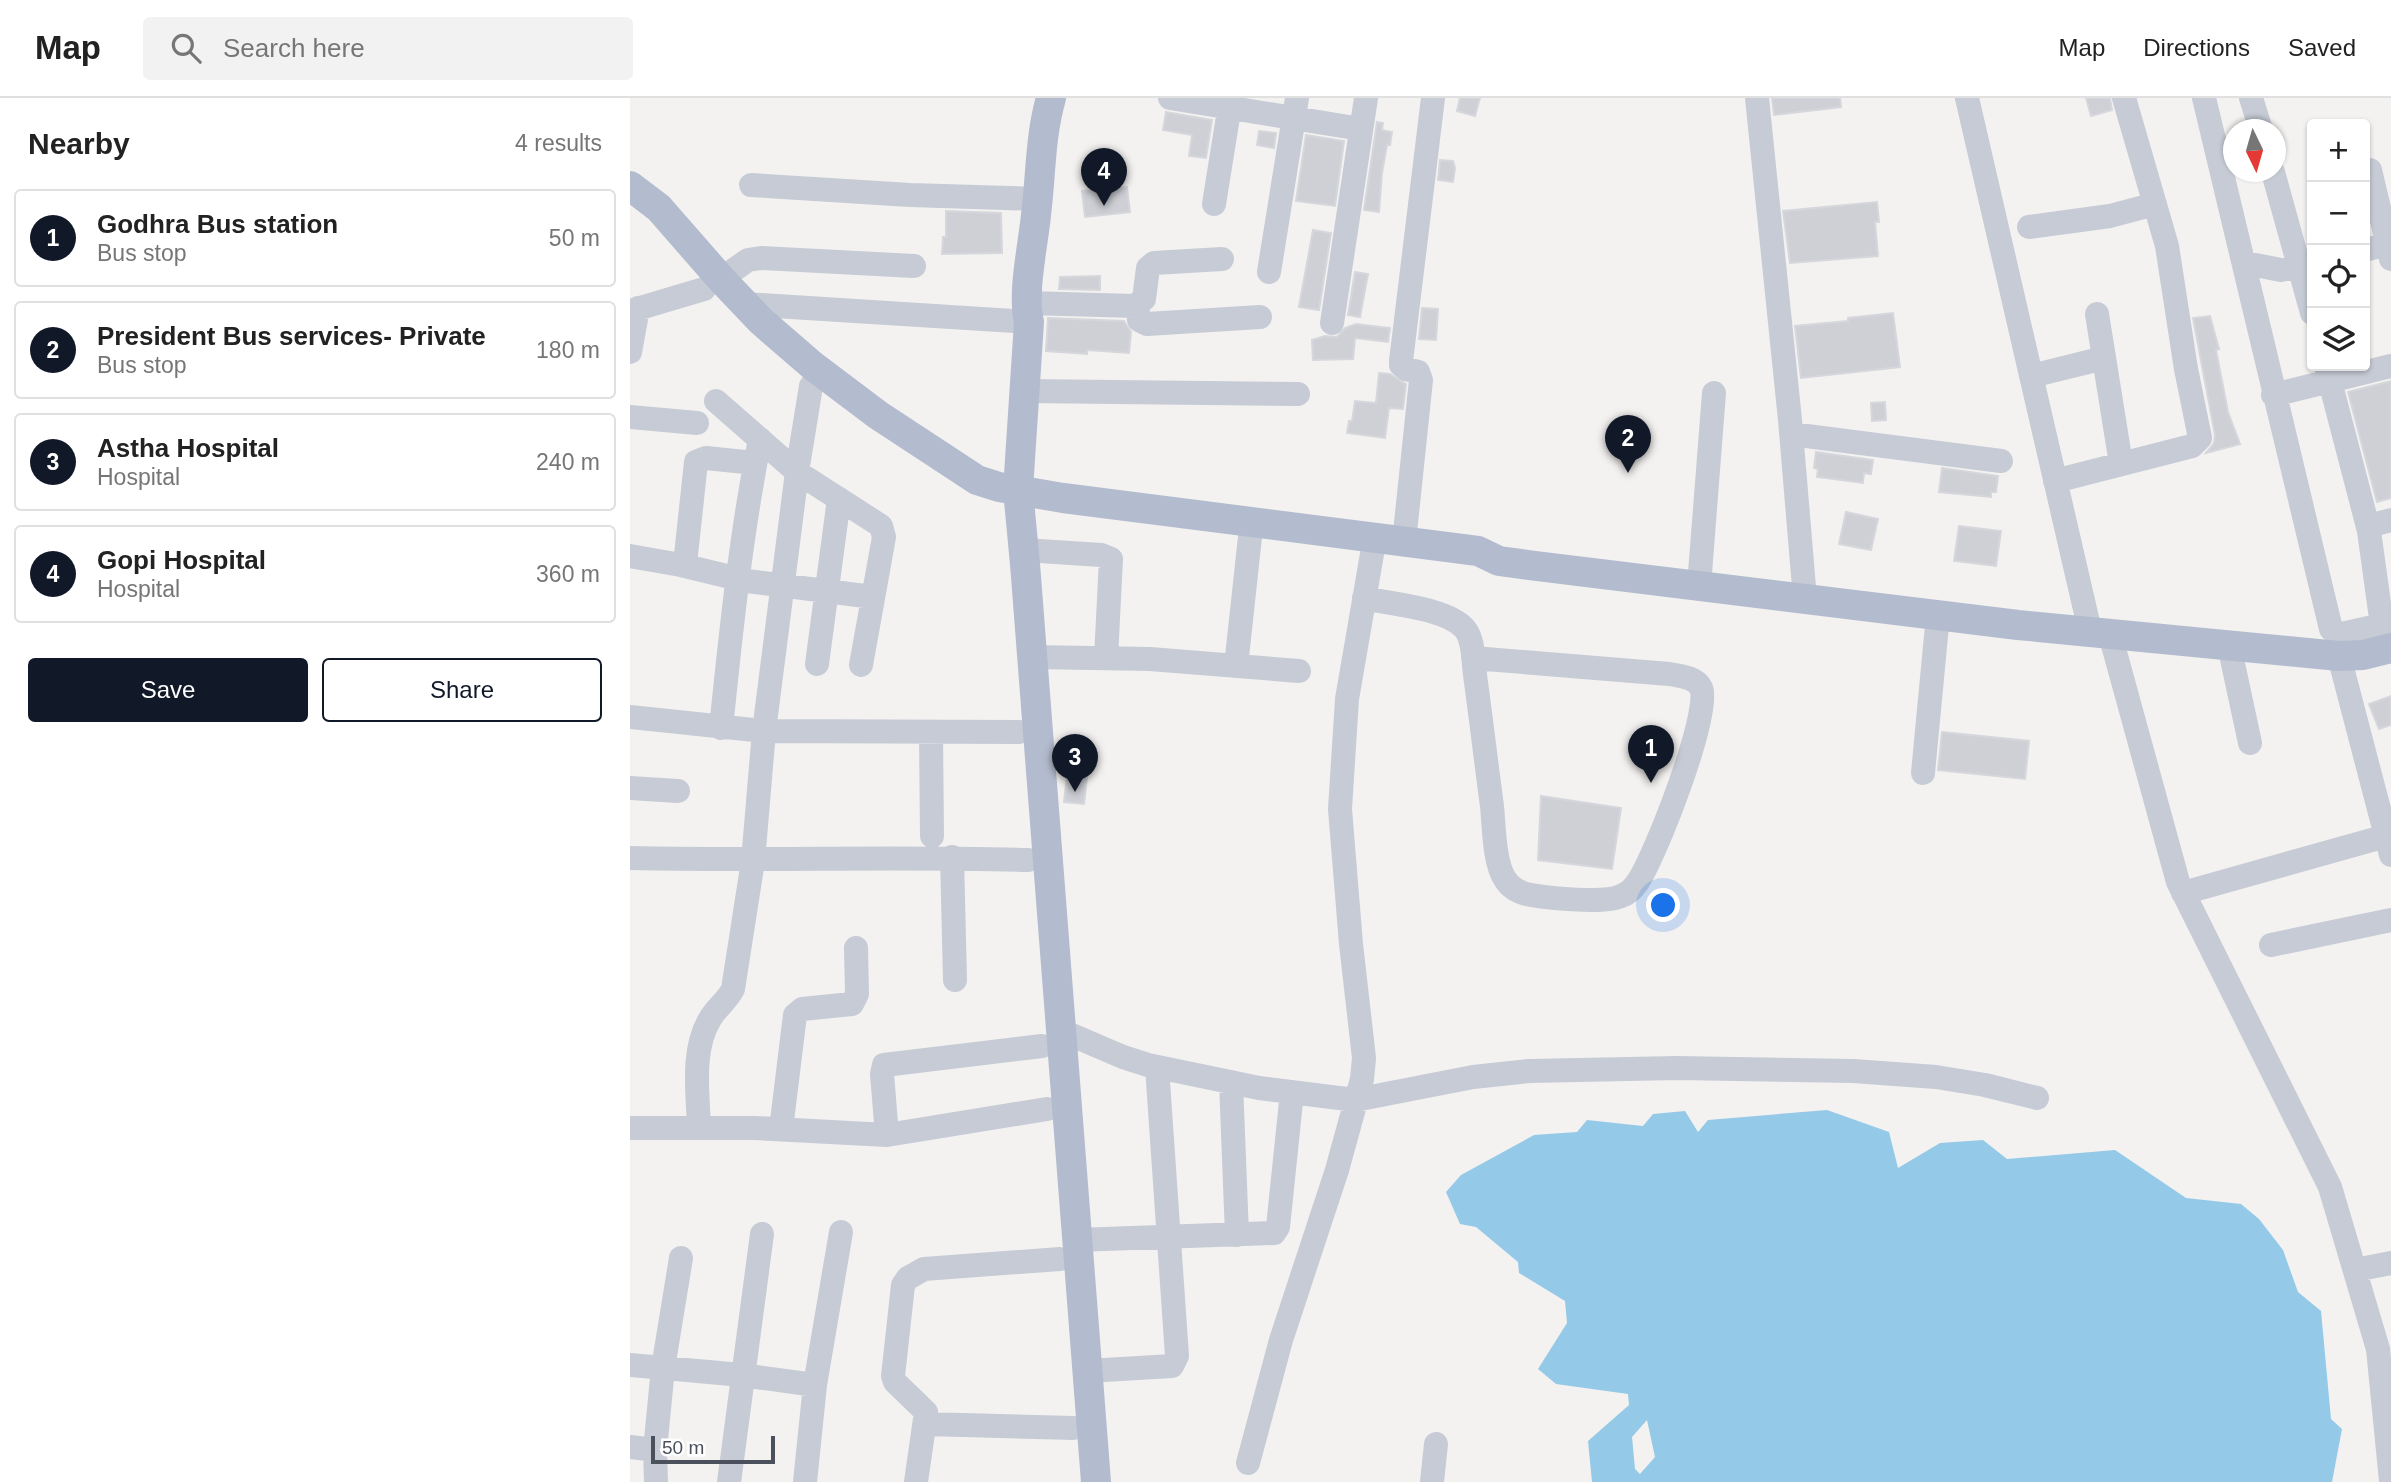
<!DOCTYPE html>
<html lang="en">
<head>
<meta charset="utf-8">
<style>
	:root { --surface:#fff; --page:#f2f2f2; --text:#222; --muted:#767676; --line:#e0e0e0; --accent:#111827 }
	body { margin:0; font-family:Arial,sans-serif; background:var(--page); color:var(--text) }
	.controls { position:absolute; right:21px; top:21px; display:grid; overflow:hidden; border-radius:7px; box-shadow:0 2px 5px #0004 }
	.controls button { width:63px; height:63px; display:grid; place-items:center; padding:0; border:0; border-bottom:2px solid var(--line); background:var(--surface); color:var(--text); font:35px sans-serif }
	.compass { position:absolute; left:1593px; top:21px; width:63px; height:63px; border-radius:50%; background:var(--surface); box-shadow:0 2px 5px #0004; rotate:175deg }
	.scale { position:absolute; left:21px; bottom:18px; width:124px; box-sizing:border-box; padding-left:7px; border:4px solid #4a515d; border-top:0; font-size:19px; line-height:24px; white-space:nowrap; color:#4a515d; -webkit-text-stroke:5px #fff; paint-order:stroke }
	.you { position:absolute; left:1034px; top:808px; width:24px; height:24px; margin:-18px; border:5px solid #fff; border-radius:50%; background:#1a73e8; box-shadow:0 0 0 10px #1a73e833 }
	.badge { display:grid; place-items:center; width:46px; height:46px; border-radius:50%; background:var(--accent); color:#fff; font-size:23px; font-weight:700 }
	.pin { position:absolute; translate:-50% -58px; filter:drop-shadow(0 2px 4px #0008) }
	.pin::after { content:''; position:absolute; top:37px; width:24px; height:21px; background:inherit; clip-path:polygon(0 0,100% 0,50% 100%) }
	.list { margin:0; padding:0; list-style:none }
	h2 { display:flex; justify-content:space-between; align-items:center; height:91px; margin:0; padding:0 28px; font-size:30px }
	h2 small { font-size:23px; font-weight:400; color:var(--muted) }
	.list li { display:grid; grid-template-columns:46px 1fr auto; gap:21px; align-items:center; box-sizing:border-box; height:98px; margin:0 14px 14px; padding:0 14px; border:2px solid var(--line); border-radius:7px }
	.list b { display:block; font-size:26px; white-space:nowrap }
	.list p { margin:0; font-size:23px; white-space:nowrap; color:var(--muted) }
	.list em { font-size:23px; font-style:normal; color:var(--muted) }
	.actions { display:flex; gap:14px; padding:21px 28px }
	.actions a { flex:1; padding:16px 0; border:2px solid var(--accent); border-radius:7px; text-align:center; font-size:24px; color:var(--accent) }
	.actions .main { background:var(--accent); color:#fff }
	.icon { flex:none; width:38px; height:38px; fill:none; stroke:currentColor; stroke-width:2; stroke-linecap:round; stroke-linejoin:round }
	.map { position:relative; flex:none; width:1761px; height:1384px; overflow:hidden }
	header { display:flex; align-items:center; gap:42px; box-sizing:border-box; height:98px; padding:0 35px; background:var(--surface); border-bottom:2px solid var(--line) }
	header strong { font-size:33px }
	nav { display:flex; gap:38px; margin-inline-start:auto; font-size:24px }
	.search { width:490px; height:63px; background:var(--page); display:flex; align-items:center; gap:18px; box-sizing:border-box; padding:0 24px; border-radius:7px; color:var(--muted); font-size:26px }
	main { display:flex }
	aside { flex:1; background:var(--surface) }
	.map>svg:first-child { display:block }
	.water { fill:#94c9e7; fill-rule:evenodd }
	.building { fill:#ced0d5; stroke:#d6d7dc; stroke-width:2 }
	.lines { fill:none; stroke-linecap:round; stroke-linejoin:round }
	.minor { stroke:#c6cbd5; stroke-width:24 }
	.major { stroke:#b3bcce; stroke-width:30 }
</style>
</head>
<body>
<header>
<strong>Map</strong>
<div class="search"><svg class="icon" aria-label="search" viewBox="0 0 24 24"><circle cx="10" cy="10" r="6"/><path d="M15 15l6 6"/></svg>Search here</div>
<nav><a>Map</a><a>Directions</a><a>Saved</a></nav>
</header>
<main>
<aside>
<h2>Nearby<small>4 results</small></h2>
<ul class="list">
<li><span class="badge">1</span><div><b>Godhra Bus station</b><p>Bus stop</p></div><em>50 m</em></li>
<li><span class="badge">2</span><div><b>President Bus services- Private</b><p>Bus stop</p></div><em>180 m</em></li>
<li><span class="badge">3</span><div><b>Astha Hospital</b><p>Hospital</p></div><em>240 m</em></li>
<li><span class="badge">4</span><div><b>Gopi Hospital</b><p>Hospital</p></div><em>360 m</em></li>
</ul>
<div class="actions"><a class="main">Save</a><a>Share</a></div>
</aside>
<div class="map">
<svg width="1761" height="1384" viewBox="0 0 1761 1384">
	<rect width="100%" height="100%" fill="#f3f2f1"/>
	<path class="water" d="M1197,1012L1259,1034L1268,1070L1310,1045L1353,1042L1377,1061L1485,1052L1556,1100L1611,1106L1629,1121L1653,1152L1668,1194L1691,1213L1701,1321L1712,1331L1702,1384H962L958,1343L999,1307L998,1296L926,1286L908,1271L937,1225L935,1203L889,1175L888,1164L846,1129L830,1126L816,1094L831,1077L904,1037L947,1034L957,1022L1013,1028L1023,1016L1055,1013L1068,1034L1078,1022ZM1017,1322L1025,1359L1010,1376L1005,1371L1002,1339Z"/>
	<path class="building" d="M830,0H850L845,18L827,13Z
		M1142,0H1210L1211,9L1144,17Z
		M1456,0H1480L1482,12L1461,18Z
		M536,14L582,22L576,60L559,58L562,37L533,32Z
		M747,24L753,25L752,32L762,34L760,47H757L752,75L749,114L734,112Z
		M629,33L646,35L644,50L627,47Z
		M676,37L714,43L705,108L666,103Z
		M810,62L823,63L825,70L823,84L808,82Z
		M497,89L500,114L455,119L452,93Z
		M1247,104L1249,124H1245L1248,158L1160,165L1153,113Z
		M316,113L371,115L372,155L312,156L313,139H316Z
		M683,132L701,135L689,212L669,209Z
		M725,174L738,176L730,219L718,217Z
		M470,178V192L429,191L430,179Z
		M792,210L808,211L806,242L789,241Z
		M1263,215L1270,269L1171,280L1165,228L1218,223V220Z
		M1580,218L1589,251L1586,252L1598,314L1610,346L1576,355L1584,345L1585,337L1563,220Z
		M418,220L494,223L501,234L499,255L457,252V256L416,253Z
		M726,226L760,230L758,244L725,240L723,261L683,262L682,242L695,238L707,239L715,230Z
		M749,275L760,276L776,286L773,311L759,310L755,340L717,335L719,323H722L725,303L746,305Z
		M1761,283V400L1747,404L1718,294Z
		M1255,304L1256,322L1242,323L1241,305Z
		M1186,354L1243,362L1241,376L1234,375L1233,385L1187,379L1188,371L1184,370Z
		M1312,370L1368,378L1366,394H1361V399L1309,394Z
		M1216,414L1248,421L1241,452L1209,446Z
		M1329,428L1371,433L1366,468L1324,463Z
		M1761,598V627L1749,631L1739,606Z
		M1312,634L1399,643L1395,681L1308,672Z
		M437,677L457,679L454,706L434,704Z
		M911,698L991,710L982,771L908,762Z"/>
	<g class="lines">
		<path class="minor" d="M540,0L731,31
			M1127,0L1160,322L1175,501
			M1337,0L1460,533
			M1574,0L1701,531L1707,537L1752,527
			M1621,0L1631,32
			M1740,72L1761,161
			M1643,74L1682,215
			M121,87L280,97L408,101
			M584,106L601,0
			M1399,129L1480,118L1525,106
			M1735,152L1761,145
			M1615,165L1651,172L1682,166
			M639,174L667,0
			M91,181L118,162L131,160L284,168
			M397,205L505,208L514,201L518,170L524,165L592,161
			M114,206L399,224
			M507,207L509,222L517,226L630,219
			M0,213L74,191
			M1467,216L1491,366
			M702,225L736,0
			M0,254L8,210
			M1696,268L1739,433
			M1401,278L1474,260
			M395,293L668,296
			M1643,297L1761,268
			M86,303L167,374L251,428L254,439L231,567
			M0,319L67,325
			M1161,336L1371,363
			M1425,383L1562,348L1570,340L1556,271L1537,148L1494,0
			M774,444L791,282L788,274L776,271L771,267V263L803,0
			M394,452L471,457L481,461L476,560
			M0,458L51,467L56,457L66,364L76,360L125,365
			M51,467L117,483L243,499
			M1069,488L1084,295
			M734,500C760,506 817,510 835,531C844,542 843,562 845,577C851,620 856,664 862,708C864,728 864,765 875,781C881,791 890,795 901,797C919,800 975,806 991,798C997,796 1003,791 1007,785C1024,762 1082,613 1071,590C1066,579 1050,578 1039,576L843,560
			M1480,536L1548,784L1700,1089L1748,1251L1761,1383
			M1754,542L1739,433L1746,426L1761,422
			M1599,547L1620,645
			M1709,558L1761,757
			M402,559L520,561L669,573
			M187,566L209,401
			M606,568L620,439
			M0,619L134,633L389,634
			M91,630C101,533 111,436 130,341
			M301,634L302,738
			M1293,675L1308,517
			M0,690L48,693
			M322,759L325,882
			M0,760C133,763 266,758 398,762
			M1553,795L1756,738
			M1641,847L1761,822
			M430,932L493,959L518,967L629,990L725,1002L843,979L899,973L1047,970L1223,973L1306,979L1355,987L1407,1000
			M601,984L607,1137
			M0,1030H125L257,1037L417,1011
			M69,1030C68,996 61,952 80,921C86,910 97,903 103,891L123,763L134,633L167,374L181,288
			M151,1031L165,917L172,911L222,906L227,896L226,850
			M257,1037L252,976L254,967L412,948
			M446,1142L644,1135L648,1129L662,994
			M1725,1172L1761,1165
			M0,1267L112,1277L185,1287
			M457,1273L542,1268L547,1258L527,969
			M295,1326L443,1330
			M0,1349L25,1352
			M618,1365L651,1242L707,1072L732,981L734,960L721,846L710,711L717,601L742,456
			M26,1384L25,1352L33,1270L51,1160
			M99,1384L132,1136
			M175,1384L185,1287L211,1134
			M286,1384L296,1314L265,1284L263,1278L273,1187L278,1180L294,1171L430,1161
			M802,1384L806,1346"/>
		<path class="major" d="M421,0C410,38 411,77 406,117C403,148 392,195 399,224L388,392L395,466L466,1384
			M0,88L29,110L91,181L131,223L183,268L248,317L347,382L369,389L433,400L848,453L869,463L898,467L1388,527L1709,558L1733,557L1761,550"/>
	</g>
</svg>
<div class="controls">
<button>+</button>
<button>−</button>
<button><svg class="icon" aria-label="locate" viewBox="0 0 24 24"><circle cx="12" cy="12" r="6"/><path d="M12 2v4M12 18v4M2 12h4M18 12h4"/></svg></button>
<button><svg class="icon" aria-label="layers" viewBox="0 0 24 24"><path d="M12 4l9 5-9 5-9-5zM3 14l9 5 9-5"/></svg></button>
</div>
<svg class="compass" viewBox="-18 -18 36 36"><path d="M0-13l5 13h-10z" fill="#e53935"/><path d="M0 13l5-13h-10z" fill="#767676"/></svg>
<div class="scale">50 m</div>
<div class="you"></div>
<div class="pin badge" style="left:1021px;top:685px">1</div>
<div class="pin badge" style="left:998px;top:375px">2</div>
<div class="pin badge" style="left:445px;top:694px">3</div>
<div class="pin badge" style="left:474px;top:108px">4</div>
</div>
</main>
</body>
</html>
